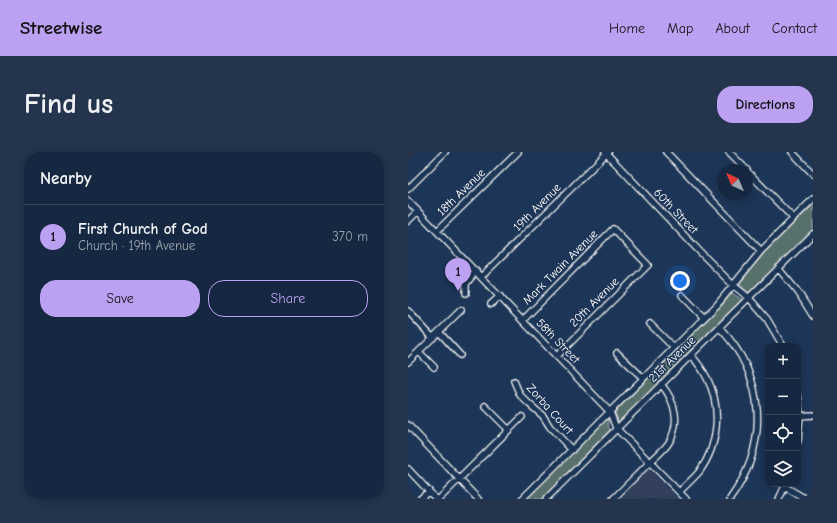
<!DOCTYPE html>
<html lang="en">
<head>
<meta charset="utf-8">
<style>
	:root { --surface:#162841; --page:#23344c; --text:#f1f3f6; --muted:#9ea6b1; --line:#35445a; --accent:#bca0f2 }
	body { margin:0; font-family:"Comic Neue",sans-serif; background:var(--page); color:var(--text) }
	.controls { position:absolute; right:12px; bottom:12px; display:grid; overflow:hidden; border-radius:8px; box-shadow:0 2px 10px #0003 }
	.controls button { width:36px; height:36px; display:grid; place-items:center; padding:0; border:0; border-bottom:1px solid var(--line); background:var(--surface); color:var(--text); font:20px sans-serif }
	.compass { position:absolute; left:309px; top:12px; width:36px; height:36px; border-radius:50%; background:var(--surface); box-shadow:0 2px 10px #0003; rotate:316deg }
	.you { position:absolute; left:272px; top:129px; width:14px; height:14px; margin:-10px; border:3px solid #fff; border-radius:50%; background:#1a73e8; box-shadow:0 0 0 6px #1a73e833 }
	.badge { display:grid; place-items:center; width:26px; height:26px; border-radius:50%; background:var(--accent); color:#111; font-size:13px; font-weight:700 }
	.pin { position:absolute; translate:-50% -33px; filter:drop-shadow(0 1px 2px #0008) }
	.pin::after { content:''; position:absolute; top:21px; width:14px; height:12px; background:inherit; clip-path:polygon(0 0,100% 0,50% 100%) }
	.list { margin:0; padding:0; list-style:none }
	h2 { display:flex; justify-content:space-between; align-items:center; height:52px; margin:0; padding:0 16px; font-size:17px }
	h2 small { font-size:13px; font-weight:400; color:var(--muted) }
	.list li { display:grid; grid-template-columns:26px 1fr auto; gap:12px; align-items:center; box-sizing:border-box; height:64px; padding:0 16px; border-top:1px solid var(--line) }
	.list b { display:block; font-size:15px; white-space:nowrap }
	.list p { margin:0; font-size:13px; white-space:nowrap; color:var(--muted) }
	.list em { font-size:13px; font-style:normal; color:var(--muted) }
	.actions { display:flex; gap:8px; padding:12px 16px }
	.actions a { flex:1; padding:9px 0; border:1px solid var(--accent); border-radius:16px; text-align:center; font-size:14px; color:var(--accent) }
	.actions .main { background:var(--accent); color:#111 }
	.icon { flex:none; width:22px; height:22px; fill:none; stroke:currentColor; stroke-width:2; stroke-linecap:round; stroke-linejoin:round }
	.map { position:relative; flex:none; width:405px; height:347px; overflow:hidden; border-radius:16px }
	header { display:flex; align-items:center; gap:24px; box-sizing:border-box; height:56px; padding:0 20px; background:var(--accent); color:#111 }
	header strong { font-size:19px }
	nav { display:flex; gap:22px; margin-inline-start:auto; font-size:14px }
	.intro { display:flex; align-items:center; justify-content:space-between; box-sizing:border-box; height:96px; padding:0 24px }
	h1 { margin:0; font-size:28px }
	.button { padding:10px 18px; border-radius:16px; background:var(--accent); color:#111; font-size:14px; font-weight:700 }
	main { display:flex; gap:24px; padding:0 24px }
	aside { flex:1; background:var(--surface); border-radius:16px; box-shadow:0 2px 10px #0003 }
	.map>svg:first-child { display:block }
	.built { fill:#30415c }
	.green { fill:#59706c; stroke:#acb8b6 }
	.lines { fill:none; stroke-linecap:round; stroke-linejoin:round }
	.minor-casing { stroke:#fff; stroke-width:8 }
	.minor { stroke:#1d3557; stroke-width:5.5 }
	.labels { text-anchor:middle; stroke-width:3; stroke-linejoin:round; paint-order:stroke }
	.street-label { font-size:12px; fill:#fff; stroke:#1d3557 }
</style>
</head>
<body>
<header>
<strong>Streetwise</strong>
<nav><a>Home</a><a>Map</a><a>About</a><a>Contact</a></nav>
</header>
<div class="intro"><h1>Find us</h1><a class="button">Directions</a></div>
<main>
<aside>
<h2>Nearby<small></small></h2>
<ul class="list">
<li><span class="badge">1</span><div><b>First Church of God</b><p>Church · 19th Avenue</p></div><em>370 m</em></li>
</ul>
<div class="actions"><a class="main">Save</a><a>Share</a></div>
</aside>
<div class="map">
<svg width="405" height="347" viewBox="0 0 405 347">
	<rect width="100%" height="100%" fill="#1d3557"/>
	<filter id="ink" filterUnits="userSpaceOnUse"><feTurbulence type="fractalNoise" baseFrequency=".025" numOctaves="2"/><feDisplacementMap in="SourceGraphic" scale="8" xChannelSelector="R" yChannelSelector="G"/><feConvolveMatrix kernelMatrix="1 2 1 2 8 2 1 2 1" color-interpolation-filters="sRGB"/></filter>
	<g filter="url(#ink)">
		<path class="built" d="M241,317L270,347H210Z"/>
		<path class="green" d="M405,53V79L342,142L331,132L356,101Z
			M324,141L336,149L211,271L207,260L313,154Z
			M200,266V273L202,278L133,347H118Z"/>
		<g class="lines">
			<defs>
				<path id="minor" d="M197,0L295,103L325,133L341,146L359,167L375,194
					M258,0L353,99
					M321,0L339,18
					M384,0L405,22
					M339,19L385,66
					M0,37L37,0
					M0,49L202,260L208,276L278,347
					M0,69L10,59
					M29,79L110,0
					M370,116L390,140L405,164
					M73,125L200,0
					M58,141V132L68,119
					M274,143L296,166
					M83,152L92,144
					M0,159L25,186
					M115,168L205,77L240,113L149,204
					M242,172L266,196
					M312,176C358,225 362,292 322,347
					M31,180L52,203
					M11,200L26,215
					M209,201L235,226
					M0,210L53,158
					M106,229L112,243L120,251L135,264L142,275L164,298
					M390,244L392,264L390,289
					M77,254L101,278
					M392,264L405,263
					M0,273L70,347
					M0,317L28,347
					M377,335L398,347
					M271,340C278,333 285,327 291,320C311,293 314,256 299,226C295,218 289,210 283,203
					M12,347L21,339
					M31,347L114,265
					M114,347L309,153L353,99L405,47
					M138,347L405,82
					M205,347C216,336 227,325 238,314C245,307 254,300 260,292C273,272 268,250 253,232
					M371,347L378,332"/>
			</defs>
			<use href="#minor" class="minor-casing"/>
			<use href="#minor" class="minor"/>
		</g>
	</g>
	<g class="labels">
		<g class="street-label">
			<text transform="translate(53 40) rotate(-44)" y="4">18th Avenue</text>
			<text transform="translate(129 55) rotate(-45)" y="4">19th Avenue</text>
			<text transform="translate(268 59) rotate(46)" y="4">60th Street</text>
			<text transform="translate(152 115) rotate(-45)" y="4">Mark Twain Avenue</text>
			<text transform="translate(186 150) rotate(-45)" y="4">20th Avenue</text>
			<text transform="translate(150 189) rotate(46)" y="4">58th Street</text>
			<text transform="translate(264 207) rotate(-44)" y="4">21st Avenue</text>
			<text transform="translate(142 257) rotate(48)" y="4">Zorba Court</text>
		</g>
	</g>
</svg>
<div class="controls">
<button>+</button>
<button>−</button>
<button><svg class="icon" aria-label="locate" viewBox="0 0 24 24"><circle cx="12" cy="12" r="6"/><path d="M12 2v4M12 18v4M2 12h4M18 12h4"/></svg></button>
<button><svg class="icon" aria-label="layers" viewBox="0 0 24 24"><path d="M12 4l9 5-9 5-9-5zM3 14l9 5 9-5"/></svg></button>
</div>
<svg class="compass" viewBox="-18 -18 36 36"><path d="M0-13l5 13h-10z" fill="#e53935"/><path d="M0 13l5-13h-10z" fill="#9ea6b1"/></svg>
<div class="you"></div>
<div class="pin badge" style="left:50px;top:139px">1</div>
</div>
</main>
</body>
</html>
